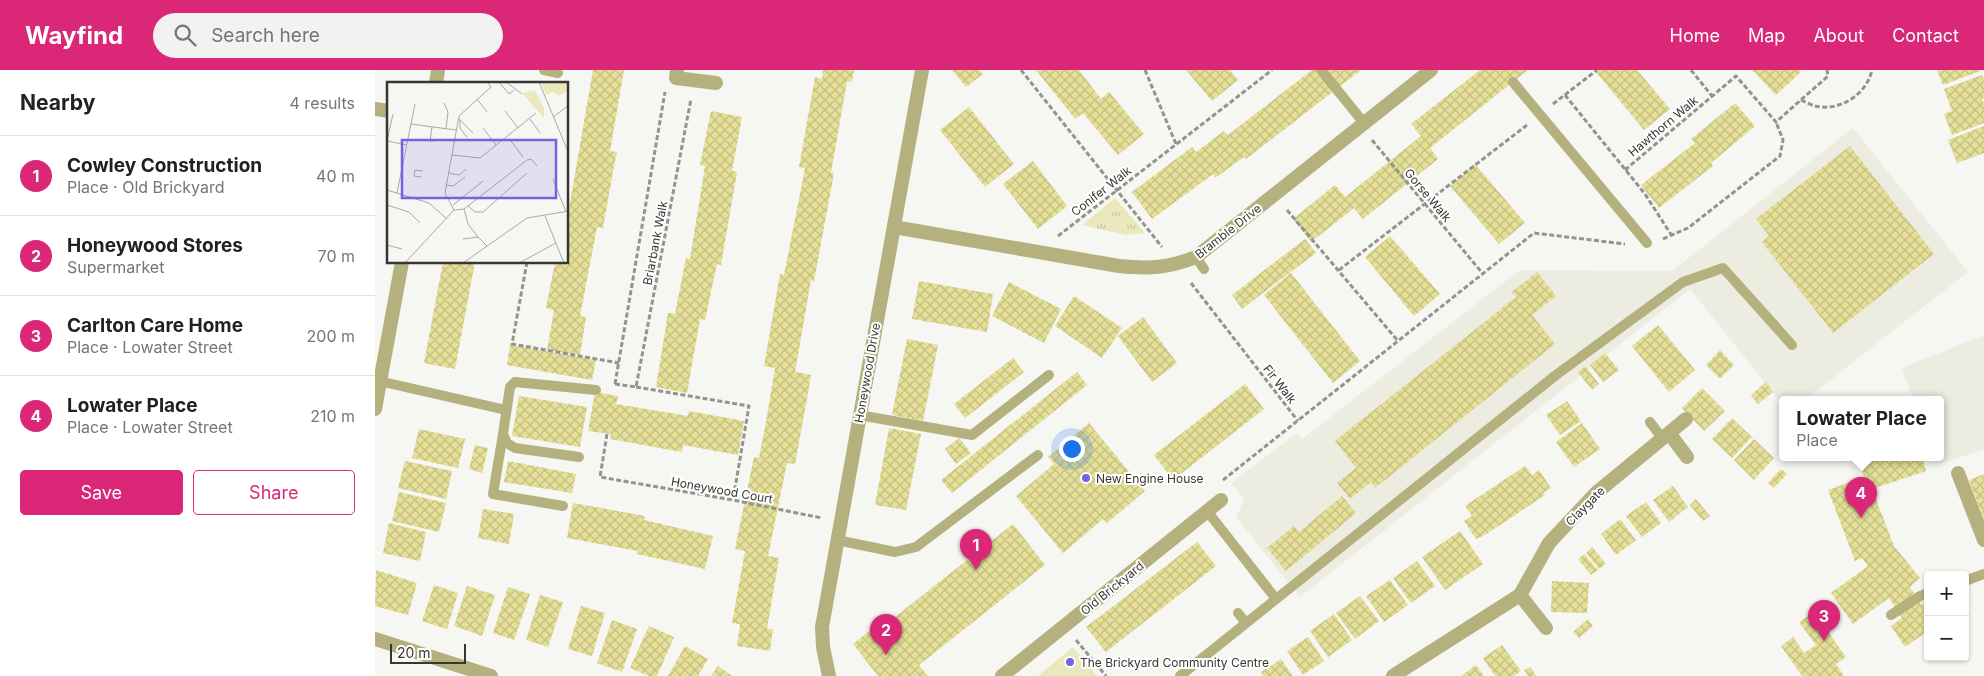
<!DOCTYPE html>
<meta charset="utf-8">
<style>
body{margin:0;font-family:Inter,sans-serif;background:#f2f2f2;color:#202124}
.controls{position:absolute;right:15px;bottom:15px;display:grid;overflow:hidden;border-radius:5px;box-shadow:0 1px 4px #0004}
.controls button{width:45px;height:45px;display:grid;place-items:center;padding:0;border:0;border-bottom:1px solid #e0e0e0;background:#fff;color:#202124;font:25px sans-serif}
.scale{position:absolute;left:15px;bottom:12px;width:76px;box-sizing:border-box;padding-left:5px;border:2px solid #363634;border-top:0;font-size:14px;line-height:18px;white-space:nowrap;color:#363634;-webkit-text-stroke:4px #fffffe;paint-order:stroke}
.you{position:absolute;left:696px;top:378px;width:18px;height:18px;margin:-12px;border:4px solid #fff;border-radius:50%;background:#1a73e8;box-shadow:0 0 0 8px #1a73e833}
.badge{display:grid;place-items:center;width:32px;height:32px;border-radius:50%;background:#db2777;color:#fff;font-size:16px;font-weight:700}
.pin{position:absolute;translate:-50% -41px;filter:drop-shadow(0 1px 2px #0008)}
.pin::after{content:'';position:absolute;top:26px;width:18px;height:15px;background:inherit;clip-path:polygon(0 0,100% 0,50% 100%)}
.popup{position:absolute;left:1404px;top:326px;width:165px;height:65px;box-sizing:border-box;display:grid;place-content:center;border-radius:5px;background:#fff;filter:drop-shadow(0 1px 4px #0005);font-size:16px;white-space:nowrap;color:#757577}
.popup b{font-size:19px;color:#202124}
.popup::after{content:'';position:absolute;left:50%;top:100%;margin-left:-10px;border:10px solid transparent;border-top-color:#fff}
.list{margin:0;padding:0;list-style:none}
h2{display:flex;justify-content:space-between;align-items:center;height:65px;margin:0;padding:0 20px;font-size:21px}
h2 small{font-size:16px;font-weight:400;color:#757577}
.list li{display:grid;grid-template-columns:32px 1fr auto;gap:15px;align-items:center;box-sizing:border-box;height:80px;padding:0 20px;border-top:1px solid #e0e0e0}
.list b{display:block;font-size:19px;white-space:nowrap}
.list p{margin:0;font-size:16px;white-space:nowrap;color:#757577}
.list em{font-size:16px;font-style:normal;color:#757577}
.actions{display:flex;gap:10px;padding:15px 20px}
.actions a{flex:1;padding:11px 0;border:1px solid #db2777;border-radius:5px;text-align:center;font-size:18px;color:#db2777}
.actions .main{background:#db2777;color:#fff}
.icon{flex:none;width:28px;height:28px;fill:none;stroke:currentColor;stroke-width:2;stroke-linecap:round;stroke-linejoin:round}
.map{position:relative;flex:none;width:1609px;height:606px;overflow:hidden}
header{display:flex;align-items:center;gap:30px;box-sizing:border-box;height:70px;padding:0 25px;background:#db2777;color:#fff}
header strong{font-size:24px}
nav{display:flex;gap:28px;margin-inline-start:auto;font-size:18px}
.search{width:350px;height:45px;background:#f2f2f2;display:flex;align-items:center;gap:12px;box-sizing:border-box;padding:0 18px;border-radius:28px;color:#757577;font-size:19px}
main{display:flex}
aside{flex:1;background:#fff}
.map>svg:first-child{display:block}
</style>
<header>
<strong>Wayfind</strong>
<div class="search"><svg class="icon" aria-label="search" viewBox="0 0 24 24"><circle cx="10" cy="10" r="6"/><path d="M15 15l6 6"/></svg>Search here</div>
<nav><a>Home</a><a>Map</a><a>About</a><a>Contact</a></nav>
</header>
<main>
<aside>
<h2>Nearby<small>4 results</small></h2>
<ul class="list">
<li><span class="badge">1</span><div><b>Cowley Construction</b><p>Place · Old Brickyard</p></div><em>40 m</em></li>
<li><span class="badge">2</span><div><b>Honeywood Stores</b><p>Supermarket</p></div><em>70 m</em></li>
<li><span class="badge">3</span><div><b>Carlton Care Home</b><p>Place · Lowater Street</p></div><em>200 m</em></li>
<li><span class="badge">4</span><div><b>Lowater Place</b><p>Place · Lowater Street</p></div><em>210 m</em></li>
</ul>
<div class="actions"><a class="main">Save</a><a>Share</a></div>
</aside>
<div class="map">
<svg width="1609" height="606" viewBox="0 0 1609 606">
<defs>
<pattern id="grass-tufts" width="24" height="20" patternUnits="userSpaceOnUse" patternTransform="scale(1.25)"><rect width="24" height="20" fill="#ebe8bd"/><path d="M3 7l-1-3M5 7V3M7 7l1-3M15 17l-1-3M17 17v-4M19 17l1-3" fill="none" stroke="#cac8a3"/></pattern>
<pattern id="building-cross-hatch" width="8" height="8" patternUnits="userSpaceOnUse" patternTransform="scale(1.25)"><rect width="8" height="8" fill="#e5df97"/><path d="M0 0l8 8M0 8l8-8" fill="none" stroke="#c5c083"/></pattern>
</defs>
<rect width="100%" height="100%" fill="#f6f6f3"/>
<!-- built -->
<path fill="#edece1" d="M1478,58L1593,202L1431,329H1407V334L1315,219L925,527L861,447L869,430L856,413L922,363L927,369L1145,200L1297,201Z
M1609,265V379L1562,395L1559,387H1565V329H1538L1527,298Z"/>
<!-- grass -->
<path fill="url(#grass-tufts)" d="M740,128L770,163L751,165L707,155Z"/>
<!-- pitch -->
<path fill="#ebe8bd" d="M698,577L722,606H663Z"/>
<!-- building -->
<path fill="url(#building-cross-hatch)" d="M218,0H249L235,81L242,82L238,101L228,158L222,157L205,246L211,247L205,285L172,280L179,240L171,238L180,192H192V150Z
M448,0H479L477,12L472,11L456,103H459L439,211L436,210L420,302L436,305L433,323L420,394L412,393L393,486L404,488L392,559H398L395,581L362,576L365,554L357,553L370,481L360,479L379,387L384,388L391,352L400,298L389,296L405,204L409,205L430,98L424,97L440,7L447,9Z
M577,0H604L608,4L591,17Z
M661,0H704L726,29L734,22L769,64L743,85L708,43L700,49Z
M811,0H855L863,10L837,31Z
M937,0H986L871,89L869,87L840,108L838,104L777,149L757,122L817,77L821,82L849,61L853,65Z
M1105,0H1153L1055,78L1063,89L988,149L979,138L936,172L918,149L960,115L970,127L985,115L1046,66L1036,54Z
M1224,0H1262L1295,39L1269,60L1221,2Z
M1377,0H1425L1426,2L1401,25Z
M1562,0H1608L1568,15Z
M1607,5L1609,10V28L1607,29L1609,34V53L1577,65L1569,44L1577,41L1569,19Z
M1360,33L1380,56L1336,93L1338,96L1284,138L1266,115L1320,73L1316,69Z
M594,37L639,94L610,117L565,60Z
M336,41L367,47L357,101L362,102L346,195L342,194L330,250L325,249L312,323L281,317L293,243L300,244L311,188L315,189L330,96L325,95Z
M1609,56V83L1582,93L1573,70Z
M1475,76L1559,184L1458,263L1387,172L1394,166L1381,149Z
M658,91L692,136L663,159L628,114Z
M1100,94L1150,153L1124,174L1075,116Z
M1015,166L1065,224L1039,246L990,187Z
M930,169L941,183L867,239L857,225Z
M68,192H100L80,299L49,293Z
M1162,202L1181,226L1157,245L1180,274L1000,418L996,412L975,429L962,413L981,398L960,371L1141,227L1137,222Z
M916,203L985,291L958,313L889,225Z
M544,211L618,224L612,262L537,249Z
M634,212L686,239L669,273L617,246Z
M699,226L747,258L727,288L680,256Z
M768,247L802,293L777,312L743,266Z
M1283,255L1320,300L1294,322L1257,276Z
M532,269L563,275L548,351L517,345Z
M135,275L221,290L217,310L132,295Z
M1345,280L1359,295L1345,309L1331,295Z
M1230,283L1244,300L1228,312L1215,295Z
M638,288L649,302L590,348L579,334Z
M1210,296L1224,314L1217,320L1203,302Z
M702,302L712,315L577,423L566,410Z
M1391,312L1398,322L1383,334L1376,325Z
M870,314L889,339L798,410L779,385Z
M1327,318L1350,341L1329,361L1307,338Z
M220,322L243,326L241,334L313,346L314,341L369,351L363,385L308,375L307,382L235,369L236,364L213,361Z
M144,326L212,337L205,377L137,366Z
M1192,331L1206,351L1185,365L1171,345Z
M1357,348L1377,367L1357,388L1337,369Z
M714,353L770,421L732,453L728,449L688,483L641,426L679,394L673,387Z
M1207,353L1225,379L1199,397L1181,372Z
M514,358L546,364L531,440L500,435Z
M44,359L90,369L83,398L37,388Z
M584,368L596,383L581,394L570,379Z
M1379,369L1399,388L1379,410L1359,390Z
M100,375L113,378L107,403L94,399Z
M1482,387H1547L1551,401L1497,419L1519,476L1545,508L1535,517L1546,535L1551,532L1553,535V561L1530,577L1516,556L1527,548L1514,528L1478,554L1456,523L1493,496L1487,488L1480,491L1453,420L1489,407Z
M30,391L77,401L71,429L23,418Z
M133,391L201,404L197,423L129,412Z
M1150,396L1157,405L1164,400L1176,418L1168,423L1170,425L1110,465L1101,469L1089,451L1097,446L1090,436Z
M1406,399L1412,404L1399,418L1393,413Z
M1609,404V450L1594,410Z
M1298,416L1313,437L1294,452L1278,430Z
M24,422L71,433L64,462L17,451Z
M967,426L981,443L911,501L892,478L919,456L924,462Z
M1321,429L1335,446L1328,451L1315,435Z
M1271,432L1286,453L1267,467L1251,446Z
M198,433L270,446L269,450L338,466L330,499L262,484L263,481L192,468Z
M108,439L139,444L134,474L103,468Z
M1245,449L1261,470L1241,485L1226,464Z
M14,453L51,462L45,491L8,483Z
M638,454L670,495L544,595L553,606H503L478,574L508,550L511,554Z
M1085,461L1108,494L1070,520L1047,487Z
M822,472L841,496L731,582L711,557Z
M1217,477L1231,494L1224,499L1211,483Z
M1209,484L1223,500L1216,505L1203,489Z
M1042,491L1060,516L1036,533L1018,508Z
M1,500L42,513L33,545L0,536Z
M1015,510L1033,535L1009,552L991,526Z
M1177,511L1214,513L1212,543L1176,542Z
M59,515L83,523L72,559L47,551Z
M92,516L120,525L107,566L79,556Z
M133,517L155,524L139,570L118,563Z
M165,525L188,532L173,577L151,570Z
M985,526L1004,551L980,569L961,543Z
M206,536L230,543L217,586L193,579Z
M1439,542L1471,587L1461,594L1469,606H1427L1406,576L1418,567L1429,583L1441,575L1424,552Z
M959,544L977,570L953,587L935,561Z
M1213,549L1218,556L1204,568L1198,562Z
M237,550L262,559L247,602L222,593Z
M274,556L299,567L282,606H274L255,598Z
M933,567L949,591L928,605L912,581Z
M1127,575L1146,601L1139,606H1120L1108,588Z
M310,576L333,589L323,606H293Z
M906,589L918,606H888L886,602Z
M1101,595L1109,606H1086Z
M343,596L357,606H336Z
M1156,597L1161,606H1153L1149,600Z"/>
<g fill="none" stroke-linecap="round" stroke-linejoin="round">
<!-- path -->
<path stroke="#939390" stroke-width="3" stroke-dasharray="5 2.5" stroke-linecap="butt" d="M646,0L787,177
M770,0L801,74
M1316,0L1337,26
M1190,25L1270,124L1297,166
M1426,30C1431,32 1436,35 1440,36C1465,42 1492,24 1497,0
M1178,34L1222,0
M997,70L1108,204
M1250,100L1361,6L1401,52L1453,6L1452,0
M912,140L1023,271
M683,166L897,0
M1288,169L1313,158L1405,86L1408,70L1401,52
M152,192L137,274L244,293
M964,200L1152,55
M816,213L923,351
M240,314L261,317L316,29
M240,314L290,22
M261,317L374,336L358,430
M232,364L225,407L358,430L447,448
M848,410L1159,163L1250,174
M701,570L731,606"/>
<!-- service -->
<path stroke="#b5b17e" stroke-width="10" d="M169,0L183,3
M946,0L989,53
M1138,12L1272,173
M821,187L829,199
M4,311L131,340
M484,345L597,365L674,305
M1275,352L1287,368
M128,364L118,424L188,436
M204,387L140,378L132,373L128,364L135,317L140,312L221,320
M832,441L901,529
M462,470L520,482L541,477L663,385
M1590,511L1609,504
M863,543L871,553
M1516,545L1545,526L1553,523
M805,606L1181,305L1308,212L1348,198L1417,275"/>
<!-- minor -->
<path stroke="#b5b17e" stroke-width="14" d="M302,0L301,8L341,13
M61,14L63,0
M0,39L14,41
M519,157L744,196C775,199 793,198 821,187L1056,0
M0,339L27,192
M1294,363L1312,387
M1583,403L1609,470
M1145,525L1171,558
M0,569L116,606
M454,606L448,577L447,557L547,0
M627,606L846,430
M1018,606L1145,525L1174,473L1221,423L1311,349"/>
</g>
<!-- markers -->
<g fill="#7164de" stroke="#fffffe" stroke-width="2">
<circle cx="711" cy="408" r="5"/>
<circle cx="695" cy="592" r="5"/>
</g>
<g text-anchor="middle" dominant-baseline="central" stroke-width="4" stroke-linejoin="round" paint-order="stroke">
<!-- street labels -->
<g font-size="12" fill="#363634" stroke="#fffffe">
<text transform="translate(1288 56) rotate(-40)">Hawthorn Walk</text>
<text transform="translate(726 121) rotate(-38)">Conifer Walk</text>
<text transform="translate(1053 125) rotate(50)">Gorse Walk</text>
<text transform="translate(853 161) rotate(-38)">Bramble Drive</text>
<text transform="translate(280 173) rotate(-79)">Briarbank Walk</text>
<text transform="translate(492 303) rotate(-80)">Honeywood Drive</text>
<text transform="translate(905 314) rotate(52)">Fir Walk</text>
<text transform="translate(347 420) rotate(10)">Honeywood Court</text>
<text transform="translate(1210 436) rotate(-45)">Claygate</text>
<text transform="translate(737 518) rotate(-39)">Old Brickyard</text>
</g>
<!-- poi labels -->
<g font-size="12" fill="#363634" stroke="#fffffe" text-anchor="start">
<text x="721" y="408">New Engine House</text>
<text x="705" y="592">The Brickyard Community Centre</text>
</g>
</g>
<!-- overview -->
<g transform="translate(12 12)">
<rect width="181" height="181" fill="#f6f6f3"/>
<path d="M154,0H181V9L172,14L166,10L159,13ZM148,8L157,26V36L135,11Z" fill="#ebe8bd"/>
<path fill="none" stroke="#a9a9a7" stroke-width="1" d="M24,0H42M112,0L122,12L127,8M119,0L135,12M152,0L182,72M90,17L100,30M57,21L61,30L59,46M118,29L131,46M6,32L0,59L20,63M166,35L182,23M71,36L86,51M143,37L153,51M73,38V46L80,55M24,42L69,48M45,45L43,59H47M96,46L109,63M124,59L136,75M65,73L93,76L149,31M61,91L72,93L79,87M34,95L27,94L28,88L36,89M166,97L179,130M59,103L66,104L78,95M0,108L42,121L60,137M10,111L28,22M0,123L22,130L33,141M66,123L96,99M81,124L88,130H96L140,91M77,127L81,142L91,155M67,128L58,111L72,34L104,5L100,0M67,128L77,127L140,78L144,77L150,84M158,134L177,181M76,157L91,155L100,164M0,163L15,167M18,181L67,128M76,181L140,136L182,129M132,181L169,161"/>
<path fill="#7164de" fill-opacity="0.15" stroke="#7164de" stroke-width="2.5" d="M15,58H169V116H15Z"/>
<rect width="181" height="181" fill="none" stroke="#363634" stroke-width="2.5"/>
</g>
</svg>
<div class="controls">
<button>+</button>
<button>−</button>
</div>
<div class="scale">20 m</div>
<div class="you"></div>
<div class="pin badge" style="left:601px;top:500px">1</div>
<div class="pin badge" style="left:511px;top:585px">2</div>
<div class="pin badge" style="left:1449px;top:571px">3</div>
<div class="pin badge" style="left:1486px;top:448px">4</div>
<div class="popup"><b>Lowater Place</b>Place</div>
</div>
</main>
